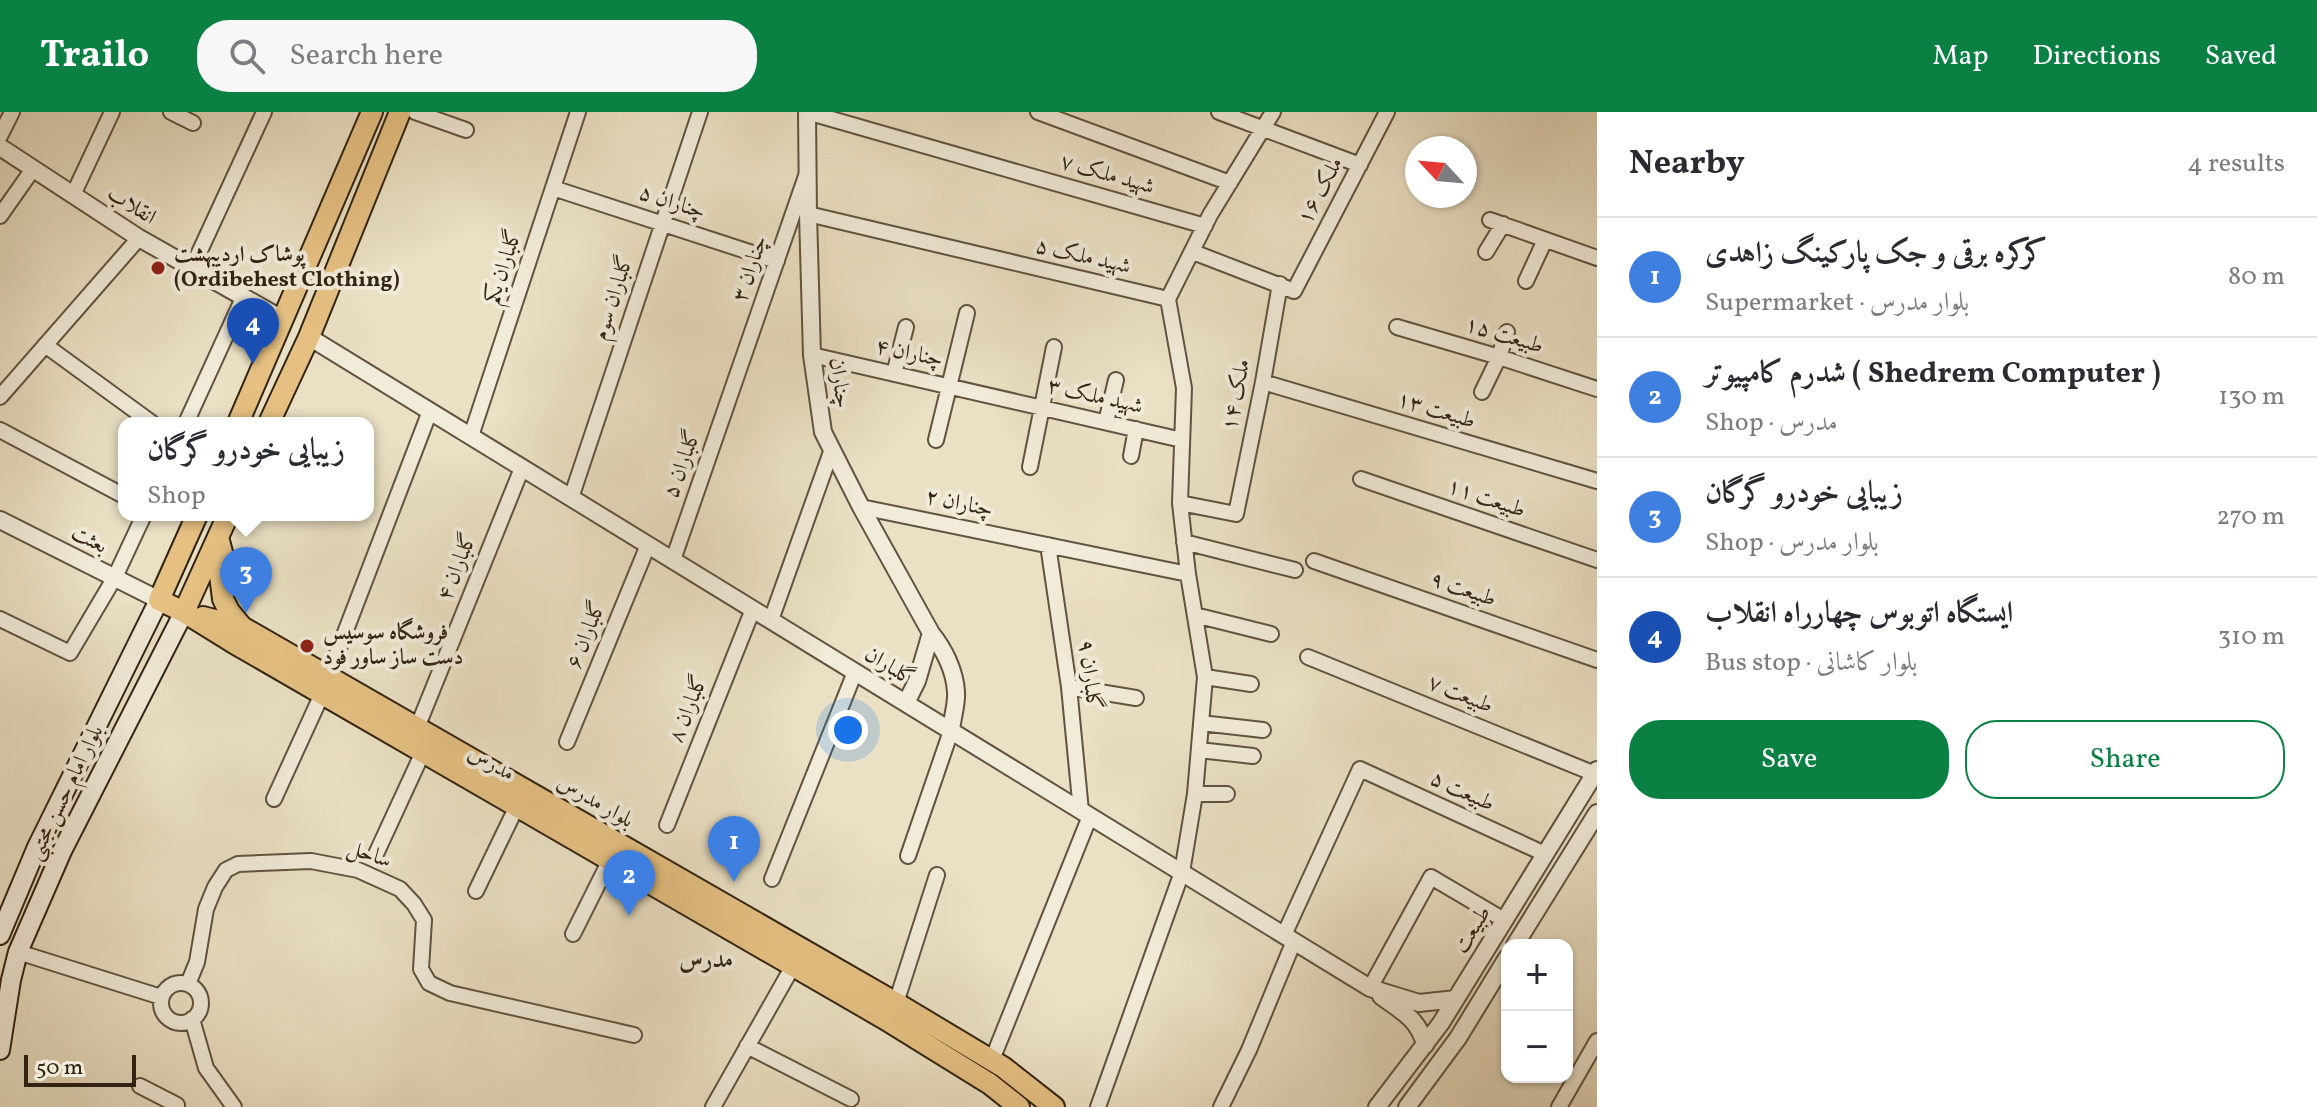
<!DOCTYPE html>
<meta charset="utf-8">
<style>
body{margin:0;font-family:Vollkorn,Amiri,serif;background:#f7f7f7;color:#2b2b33}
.controls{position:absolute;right:24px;bottom:24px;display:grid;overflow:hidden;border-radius:16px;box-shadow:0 2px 6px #0004}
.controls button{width:72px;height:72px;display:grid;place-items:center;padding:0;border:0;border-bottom:2px solid #e1e1e2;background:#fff;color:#2b2b33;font:40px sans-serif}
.compass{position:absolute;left:1405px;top:24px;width:72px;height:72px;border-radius:50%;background:#fff;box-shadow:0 2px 6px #0004;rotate:296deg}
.scale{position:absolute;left:24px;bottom:20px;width:112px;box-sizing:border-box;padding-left:8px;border:4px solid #322413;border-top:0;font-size:22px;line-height:28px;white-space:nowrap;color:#322413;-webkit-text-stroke:6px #f1ebd9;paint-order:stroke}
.you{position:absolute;left:848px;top:618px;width:28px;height:28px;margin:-20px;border:6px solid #fff;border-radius:50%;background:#1a73e8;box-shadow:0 0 0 12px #1a73e833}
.badge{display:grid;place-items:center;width:52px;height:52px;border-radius:50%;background:#0b8043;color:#fff;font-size:26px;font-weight:700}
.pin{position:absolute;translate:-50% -66px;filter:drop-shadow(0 2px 4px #0008)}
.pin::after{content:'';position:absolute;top:42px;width:28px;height:24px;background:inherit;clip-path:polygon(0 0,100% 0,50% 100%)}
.popup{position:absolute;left:118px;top:305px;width:256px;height:104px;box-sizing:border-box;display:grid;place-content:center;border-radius:16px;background:#fff;filter:drop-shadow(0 2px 6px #0005);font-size:26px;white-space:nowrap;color:#7c7c81}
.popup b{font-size:30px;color:#2b2b33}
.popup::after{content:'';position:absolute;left:50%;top:100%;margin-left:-16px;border:16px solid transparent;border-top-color:#fff}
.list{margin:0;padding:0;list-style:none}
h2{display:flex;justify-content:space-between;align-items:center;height:104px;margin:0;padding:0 32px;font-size:34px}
h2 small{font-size:26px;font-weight:400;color:#7c7c81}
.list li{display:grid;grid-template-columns:52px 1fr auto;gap:24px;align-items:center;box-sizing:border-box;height:120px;padding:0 32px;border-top:2px solid #e1e1e2}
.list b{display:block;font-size:30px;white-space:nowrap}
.list p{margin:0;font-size:26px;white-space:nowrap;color:#7c7c81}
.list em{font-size:26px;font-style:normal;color:#7c7c81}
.actions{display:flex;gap:16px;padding:24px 32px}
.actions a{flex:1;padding:18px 0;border:2px solid #0b8043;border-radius:32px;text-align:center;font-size:28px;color:#0b8043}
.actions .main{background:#0b8043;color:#fff}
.icon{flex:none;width:44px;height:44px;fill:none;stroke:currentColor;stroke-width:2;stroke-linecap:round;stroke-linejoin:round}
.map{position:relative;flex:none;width:1597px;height:995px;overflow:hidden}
header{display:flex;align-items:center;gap:48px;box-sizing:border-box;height:112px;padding:0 40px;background:#0b8043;color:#fff}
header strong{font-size:38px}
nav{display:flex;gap:44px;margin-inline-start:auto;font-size:28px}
.search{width:560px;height:72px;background:#f7f7f7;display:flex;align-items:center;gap:20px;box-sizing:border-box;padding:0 28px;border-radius:32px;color:#7c7c81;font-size:30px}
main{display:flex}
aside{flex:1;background:#fff}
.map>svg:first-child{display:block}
</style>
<header>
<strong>Trailo</strong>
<div class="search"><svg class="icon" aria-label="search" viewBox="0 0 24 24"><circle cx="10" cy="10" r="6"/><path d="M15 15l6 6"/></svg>Search here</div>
<nav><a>Map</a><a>Directions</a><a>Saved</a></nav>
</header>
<main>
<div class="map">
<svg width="1597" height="995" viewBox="0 0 1597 995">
<rect width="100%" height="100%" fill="#eae0c4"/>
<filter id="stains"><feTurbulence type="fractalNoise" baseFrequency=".0025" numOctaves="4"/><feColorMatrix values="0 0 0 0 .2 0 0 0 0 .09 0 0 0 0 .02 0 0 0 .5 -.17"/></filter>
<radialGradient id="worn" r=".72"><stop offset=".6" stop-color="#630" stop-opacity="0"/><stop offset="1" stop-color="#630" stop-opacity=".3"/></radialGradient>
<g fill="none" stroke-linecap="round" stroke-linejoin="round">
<defs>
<path id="minor" d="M171,0L193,11
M415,0L466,18
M807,0L1205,114
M1038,0L1230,71
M1219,0L1360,53
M0,24L12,0
M553,76L777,149
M73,83L112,0
M808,102L1168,187
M0,104L33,57
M1490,108L1597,146
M1193,140L1294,179L1387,0
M1486,140L1503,112
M192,156L264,0
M1526,169L1545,128
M1397,215L1499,245L1597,277
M45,233L152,311
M812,243L1182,328
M894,262L906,215
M1263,270L1597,369
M1482,280L1499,245L1507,220
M0,285L139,126
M1106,310L1116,268
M186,311L244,184
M0,318L124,384
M471,324L578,0
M936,328L967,201
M1131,344L1136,317
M1030,355L1054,235
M1361,367L1597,448
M571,386L700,0
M1180,391L1236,402L1263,270L1280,172
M861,395L1188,462
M1184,430L1295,458
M1048,433L1069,575L1081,699
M673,448L806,64
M1314,449L1597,548
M1195,503L1271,522
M0,507L70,541L115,465L144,403
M771,508L832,337
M1308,545L1595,662
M328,565L430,299
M1205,565L1251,572
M1069,575L1136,586
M1201,611L1263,618
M417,616L522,356
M567,630L648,433
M1199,638L1253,644
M1195,682H1227
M274,687L322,582
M667,713L753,497
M376,742L423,640
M908,744L951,619
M772,767L855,560
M476,779L517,694
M573,822L610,748
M1284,823L1360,657L1545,742
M18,840L161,885
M161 891a20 20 0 1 1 40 0a20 20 0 1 1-40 0Z
M188,872L197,850L206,797L215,775L226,758L238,752L311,749L358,758L400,777L414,792L424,808L421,857L429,871L450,881L634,923
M1370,876L1431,765L1504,808
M896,891L937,763
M192,907L206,956L234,995
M747,934L851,987
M992,948L1090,704
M140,974L177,993L176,995
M713,995L793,854
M1098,995L1182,760L1195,682L1205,565L1188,462L1180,391L1184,276L1168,187L1210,103L1273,0
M1221,995L1249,938L1294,829
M1559,995L1597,929"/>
<path id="tertiary" d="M807,0L808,102L812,243L823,320L861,395L931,521C944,537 955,559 956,580C957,592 952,606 951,619
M0,35L139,126L284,208
M309,225L1370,876L1419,891L1456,887
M0,408L159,488
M906,591L917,569L931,521
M1515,833L1597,701
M1381,884C1401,899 1419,907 1425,933
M1377,995L1441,911L1597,658
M1407,995L1458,926L1507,846"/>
<path id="secondary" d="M0,823L37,735L159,488
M0,938L11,868L18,840L62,739L184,500"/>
<path id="primary" d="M238,311L372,0
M269,311L309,225L400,0
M197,403L159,488L184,500L234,531L885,907L990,972L1019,995
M218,425L223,444L220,463L223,487L229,499L242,515
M184,500L228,403
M203,505L242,515L896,891L1003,955L1054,995"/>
</defs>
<!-- minor casing -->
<use href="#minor" stroke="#60533f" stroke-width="18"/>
<!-- tertiary casing -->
<use href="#tertiary" stroke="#60533f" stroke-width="20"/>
<!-- secondary casing -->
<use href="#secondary" stroke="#322413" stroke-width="22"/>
<!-- primary casing -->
<use href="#primary" stroke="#322413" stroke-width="24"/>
<!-- minor -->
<use href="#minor" stroke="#f1ebd9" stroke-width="14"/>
<!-- tertiary -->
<use href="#tertiary" stroke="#f1ebd9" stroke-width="16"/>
<!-- secondary -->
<use href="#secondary" stroke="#f1ebd9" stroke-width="18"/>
<!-- primary -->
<use href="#primary" stroke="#e5c082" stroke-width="20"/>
</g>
<!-- markers -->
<g fill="#8f2418" stroke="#f1ebd9" stroke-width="3">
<circle cx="158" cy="156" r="8"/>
<circle cx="307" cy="534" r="8"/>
</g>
<g text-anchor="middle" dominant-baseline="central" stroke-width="8" stroke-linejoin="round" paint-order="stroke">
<!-- street labels -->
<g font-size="22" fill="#322413" stroke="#f1ebd9">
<text transform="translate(1107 63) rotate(16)">شهید ملک ۷</text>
<text transform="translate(1321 79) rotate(-62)">ملک ۱۶</text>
<text transform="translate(672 91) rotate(18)">۵ چناران</text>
<text transform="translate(131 94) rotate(32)">انقلاب</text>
<text transform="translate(1083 145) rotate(13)">شهید ملک ۵</text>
<text transform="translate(504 155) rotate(-72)">گلباران یکم</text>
<text transform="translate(751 157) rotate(-71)">چناران ۳</text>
<text transform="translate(614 186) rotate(-72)">گلباران سوم</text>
<text transform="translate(1504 224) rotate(17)">طبیعت ۱۵</text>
<text transform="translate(909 242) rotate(12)">۴ چناران</text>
<text transform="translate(839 271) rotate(82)">چناران</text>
<text transform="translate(1237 283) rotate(-79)">ملک ۱۴</text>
<text transform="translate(1095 285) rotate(13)">۳ شهید ملک</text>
<text transform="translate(1436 299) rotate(17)">طبیعت ۱۳</text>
<text transform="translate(683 352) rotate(-70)">گلباران ۵</text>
<text transform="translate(1486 387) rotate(19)">طبیعت ۱۱</text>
<text transform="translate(959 392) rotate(12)">۲ چناران</text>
<text transform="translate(89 428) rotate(27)">بعثت</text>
<text transform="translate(458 455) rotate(-68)">گلباران ۴</text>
<text transform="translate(1463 478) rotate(19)">طبیعت ۹</text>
<text transform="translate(587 523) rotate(-68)">گلباران ۶</text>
<text transform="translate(889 555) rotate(32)">گلباران</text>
<text transform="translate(1089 563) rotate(83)">۹ گلباران</text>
<text transform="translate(1460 583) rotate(22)">طبیعت ۷</text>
<text transform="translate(689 597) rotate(-68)">گلباران ۸</text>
<text transform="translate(491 652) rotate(30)">مدرس</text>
<text transform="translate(1462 680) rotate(25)">۵ طبیعت</text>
<text transform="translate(66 681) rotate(-64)">بلوار امام حسن مجتبی</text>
<text transform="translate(595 690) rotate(30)">بلوار مدرس</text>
<text transform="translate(369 743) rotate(19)">ساحل</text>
<text transform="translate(1473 818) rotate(-58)">طبیعت</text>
</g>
<!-- poi labels -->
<g font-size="22" font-weight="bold" fill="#322413" stroke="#f1ebd9" text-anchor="start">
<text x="174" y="143">پوشاک اردیبهشت<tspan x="174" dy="25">(Ordibehest Clothing)</tspan></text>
<text x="323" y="521">فروشگاه سوسیس<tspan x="323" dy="25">دست ساز ساور فود</tspan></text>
</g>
<!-- neighbourhood labels -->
<g font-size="24" font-weight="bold" fill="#322413" stroke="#f1ebd9">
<text x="706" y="849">مدرس</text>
</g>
</g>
<rect width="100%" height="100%" filter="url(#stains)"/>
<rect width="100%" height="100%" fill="url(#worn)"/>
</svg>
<div class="controls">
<button>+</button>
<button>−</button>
</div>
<svg class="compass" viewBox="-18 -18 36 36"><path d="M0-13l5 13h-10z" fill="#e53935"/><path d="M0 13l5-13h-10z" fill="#7c7c81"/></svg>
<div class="scale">50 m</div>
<div class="you"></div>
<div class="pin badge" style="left:734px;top:770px;background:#3f7fe0">1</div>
<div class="pin badge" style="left:629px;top:804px;background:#3f7fe0">2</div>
<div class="pin badge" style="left:246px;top:501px;background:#3f7fe0">3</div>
<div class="popup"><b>زیبایی خودرو گرگان</b>Shop</div>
<div class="pin badge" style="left:253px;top:252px;background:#1a4fb4">4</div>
</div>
<aside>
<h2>Nearby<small>4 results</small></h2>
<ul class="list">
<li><span class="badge" style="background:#3f7fe0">1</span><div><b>کرکره برقی و جک پارکینگ زاهدی</b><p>Supermarket · بلوار مدرس</p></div><em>80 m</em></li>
<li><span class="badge" style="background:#3f7fe0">2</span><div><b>شدرم کامپیوتر ( Shedrem Computer )</b><p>Shop · مدرس</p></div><em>130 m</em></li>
<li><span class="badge" style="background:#3f7fe0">3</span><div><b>زیبایی خودرو گرگان</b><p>Shop · بلوار مدرس</p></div><em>270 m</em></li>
<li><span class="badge" style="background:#1a4fb4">4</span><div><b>ایستگاه اتوبوس چهارراه انقلاب</b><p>Bus stop · بلوار کاشانی</p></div><em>310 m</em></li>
</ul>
<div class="actions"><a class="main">Save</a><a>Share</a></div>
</aside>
</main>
